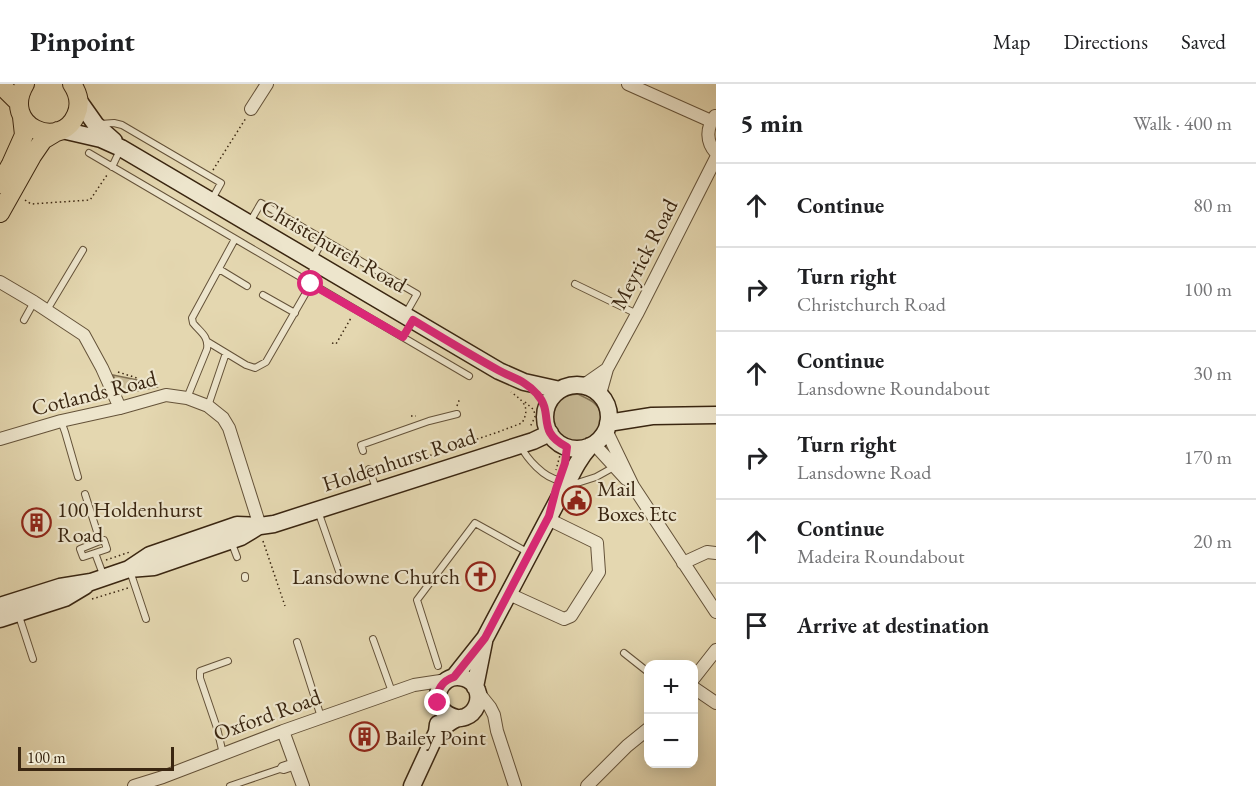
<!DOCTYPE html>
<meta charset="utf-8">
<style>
body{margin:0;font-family:"EB Garamond",serif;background:#f2f2f2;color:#202124}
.controls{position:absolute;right:18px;bottom:18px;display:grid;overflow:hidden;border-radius:12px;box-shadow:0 3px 15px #0003}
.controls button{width:54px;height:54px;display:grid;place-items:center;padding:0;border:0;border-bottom:2px solid #e0e0e0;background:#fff;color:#202124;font:30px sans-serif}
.scale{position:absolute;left:18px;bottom:15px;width:156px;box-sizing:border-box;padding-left:6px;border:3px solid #3a2611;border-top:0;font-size:16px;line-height:21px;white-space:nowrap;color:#3a2611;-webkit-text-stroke:4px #ede5cc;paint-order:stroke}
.stop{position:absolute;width:18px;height:18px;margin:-14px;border:4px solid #db2777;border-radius:50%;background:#fff}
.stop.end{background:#db2777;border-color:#fff;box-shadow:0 2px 6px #0008}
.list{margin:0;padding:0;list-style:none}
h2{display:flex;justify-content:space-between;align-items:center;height:78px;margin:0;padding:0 24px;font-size:26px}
h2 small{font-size:20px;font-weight:400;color:#757577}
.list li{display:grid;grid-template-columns:39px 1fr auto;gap:18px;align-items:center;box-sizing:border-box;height:84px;padding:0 24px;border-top:2px solid #e0e0e0}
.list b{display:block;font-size:22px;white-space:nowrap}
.list p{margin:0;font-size:20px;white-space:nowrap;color:#757577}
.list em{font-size:20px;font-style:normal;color:#757577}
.icon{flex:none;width:33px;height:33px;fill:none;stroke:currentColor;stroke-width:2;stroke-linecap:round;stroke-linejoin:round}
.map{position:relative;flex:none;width:716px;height:702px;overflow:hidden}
header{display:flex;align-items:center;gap:36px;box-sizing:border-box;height:84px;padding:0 30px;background:#fff;border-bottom:2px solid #e0e0e0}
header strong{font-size:28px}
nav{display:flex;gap:33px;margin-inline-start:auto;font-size:21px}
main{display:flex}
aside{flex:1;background:#fff}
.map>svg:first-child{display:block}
</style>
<header>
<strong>Pinpoint</strong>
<nav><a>Map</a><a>Directions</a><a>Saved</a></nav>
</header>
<main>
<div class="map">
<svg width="716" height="702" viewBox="0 0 716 702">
<rect width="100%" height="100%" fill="#e4d7b0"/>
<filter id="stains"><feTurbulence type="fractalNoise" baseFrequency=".00333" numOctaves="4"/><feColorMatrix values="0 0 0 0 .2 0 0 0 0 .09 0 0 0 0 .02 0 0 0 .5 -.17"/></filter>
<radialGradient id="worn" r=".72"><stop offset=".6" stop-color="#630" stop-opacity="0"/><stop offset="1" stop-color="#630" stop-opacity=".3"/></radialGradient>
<!-- green -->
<path fill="#c7b995" stroke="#807053" stroke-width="1.5" d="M113,291L152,299L157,303L121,310Z
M578,310C583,313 590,315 594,319C606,329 603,346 591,354C559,373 528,313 578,310Z"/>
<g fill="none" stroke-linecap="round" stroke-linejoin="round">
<defs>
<path id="service" d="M100,40L114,39L122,41L221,99L211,117
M89,69L469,292
M112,83L121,64
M250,138L261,119L417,210L405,231
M312,176L323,156
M219,185L247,202
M307,197L316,180
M575,200L637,230
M263,211L295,229
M47,226L83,166
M24,236L34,218
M208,258L246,281L255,284L266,278L311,200
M187,314L207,265C209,252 200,248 193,239L192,234L235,155
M208,322L226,269
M61,337L65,348L78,393
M520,361C527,375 544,394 559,396
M363,367L361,361L429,337L457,330
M369,385L377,407
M571,401L596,393L614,383
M85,410L100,457L104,456L107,465L95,469L104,493
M318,427L341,493
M231,457L237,473
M95,469L83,473L80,465L100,457
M130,487L146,535
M245,492V494
M18,529L33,575
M373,555L392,608
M297,558L321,633
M624,569L648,588
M438,582L417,516L475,439L529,469
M223,670L217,644L200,594V587L228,577
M294,678L282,682L280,685L284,686L296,682
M230,702L280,685"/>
<path id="minor" d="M628,0L711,37
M251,25L267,0
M715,32C706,44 706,58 716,69
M0,198L34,218L84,251L102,284L120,324
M584,301L607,285
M600,310L607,285L637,230L716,74
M606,346L633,402L716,528
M0,355L61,337L120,324L166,311L187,314L208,322L223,334L229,344L260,442
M594,360L626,395
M683,479L707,468L716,469
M509,510L564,535L571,532L599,488L597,459L548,435
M694,594L716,566
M694,604L716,619
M478,608L490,623L494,631L497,647L515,702
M283,647L303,702
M134,702L163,693L283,647L414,601L447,596
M587,702L627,662L648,645"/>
<path id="secondary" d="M79,17L96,41L114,57
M62,46L101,55L121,64L499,287L524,298L560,306
M545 333a32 32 0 1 1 64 0a32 32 0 1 1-64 0Z
M608,339L652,332L716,331
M129,485L150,471L237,441L260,442L274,440L533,357L550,349
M0,522L60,503L91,498L129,485L154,483L241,453L259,442
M0,535L65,514L85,502
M454,593L485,554L567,399C574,385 580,373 590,362
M475,603L484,558
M437,648C443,644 449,638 456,635C459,634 462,634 465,633C476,629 481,616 477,606C475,600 470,596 464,594C437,586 425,627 457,634
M412,702L437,648L438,640"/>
<path id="primary" d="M0,0L18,18
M25,0C0,42 60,68 76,31C81,20 78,9 72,0
M0,100L11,80L24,51L22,33
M0,129L32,72L43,56L58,47"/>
</defs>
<!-- service casing -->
<use href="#service" stroke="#645239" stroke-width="8"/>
<!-- minor casing -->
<use href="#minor" stroke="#645239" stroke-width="14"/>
<!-- secondary casing -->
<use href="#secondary" stroke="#3a2611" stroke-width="19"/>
<!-- primary casing -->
<use href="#primary" stroke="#3a2611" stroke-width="20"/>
<!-- path -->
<path stroke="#3a2611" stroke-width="1.5" stroke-dasharray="1.5 3" stroke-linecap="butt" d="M213,86L246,34
M25,116L31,120L90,116L107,91
M332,259L336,260L351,234
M118,288L159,301
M525,318L534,326L535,333L530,343
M457,322L460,314
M411,332H416
M551,364L556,365L560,371L556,386
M379,389L498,348L522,339C531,323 523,317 511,308
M263,457L285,522
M106,476L130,468
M92,515L128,504"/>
<!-- service -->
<use href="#service" stroke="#ede5cc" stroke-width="6"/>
<!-- minor -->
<use href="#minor" stroke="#ede5cc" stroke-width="12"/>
<!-- secondary -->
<use href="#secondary" stroke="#ede5cc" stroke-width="16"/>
<!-- primary -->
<use href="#primary" stroke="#e4d7b0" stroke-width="18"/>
</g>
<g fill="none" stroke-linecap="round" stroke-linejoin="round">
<!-- route -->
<path stroke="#db2777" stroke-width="8" d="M311,200L403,253L413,236C441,253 469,270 498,286C512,294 525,296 537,310C555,330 535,347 567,363L565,379L556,405L549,432L485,554L454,593C442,597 436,606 438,619"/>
</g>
<!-- icons -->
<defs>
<symbol id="civic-ring" viewBox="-11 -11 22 22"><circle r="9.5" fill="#ede5cc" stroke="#8f2418" stroke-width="1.5"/><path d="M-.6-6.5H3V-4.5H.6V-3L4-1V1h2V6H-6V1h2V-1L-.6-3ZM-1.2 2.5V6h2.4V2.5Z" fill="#8f2418"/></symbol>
<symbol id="building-ring" viewBox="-11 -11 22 22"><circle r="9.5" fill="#ede5cc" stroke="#8f2418" stroke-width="1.5"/><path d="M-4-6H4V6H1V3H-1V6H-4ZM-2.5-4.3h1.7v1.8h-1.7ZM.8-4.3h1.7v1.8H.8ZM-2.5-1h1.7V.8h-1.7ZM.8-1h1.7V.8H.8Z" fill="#8f2418"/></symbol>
<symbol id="church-ring" viewBox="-11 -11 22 22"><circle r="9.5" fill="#ede5cc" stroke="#8f2418" stroke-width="1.5"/><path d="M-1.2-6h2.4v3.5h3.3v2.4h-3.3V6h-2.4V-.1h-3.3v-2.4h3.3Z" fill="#8f2418"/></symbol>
</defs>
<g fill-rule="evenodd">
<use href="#civic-ring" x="560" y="400" width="33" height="33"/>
<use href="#building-ring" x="20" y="422" width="33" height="33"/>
<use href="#church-ring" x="464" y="476" width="33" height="33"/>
<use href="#building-ring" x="348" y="636" width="33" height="33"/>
</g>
<g text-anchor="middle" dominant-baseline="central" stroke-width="4.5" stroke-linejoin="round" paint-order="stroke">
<!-- street labels -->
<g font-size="22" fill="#3a2611" stroke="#ede5cc">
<text transform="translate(334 162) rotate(30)">Christchurch Road</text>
<text transform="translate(644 170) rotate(-63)">Meyrick Road</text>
<text transform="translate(94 309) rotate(-14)">Cotlands Road</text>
<text transform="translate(399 376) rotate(-18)">Holdenhurst Road</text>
<text transform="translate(267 631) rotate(-20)">Oxford Road</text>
</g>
<!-- poi labels -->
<g font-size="22" fill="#3a2611" stroke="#ede5cc" text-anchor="start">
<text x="597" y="404">Mail<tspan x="597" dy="25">Boxes Etc</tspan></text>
<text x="57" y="425">100 Holdenhurst<tspan x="57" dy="25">Road</tspan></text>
<text x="460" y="492" text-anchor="end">Lansdowne Church</text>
<text x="385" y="653">Bailey Point</text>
</g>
</g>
<rect width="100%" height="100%" filter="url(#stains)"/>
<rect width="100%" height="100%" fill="url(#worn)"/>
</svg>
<div class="controls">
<button>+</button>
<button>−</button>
</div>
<div class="scale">100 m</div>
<div class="stop" style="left:311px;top:200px"></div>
<div class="stop end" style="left:438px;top:619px"></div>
</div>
<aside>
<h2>5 min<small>Walk · 400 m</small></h2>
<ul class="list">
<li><svg class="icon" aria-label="ahead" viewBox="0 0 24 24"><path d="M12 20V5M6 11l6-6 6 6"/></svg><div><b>Continue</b></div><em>80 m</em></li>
<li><svg class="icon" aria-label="right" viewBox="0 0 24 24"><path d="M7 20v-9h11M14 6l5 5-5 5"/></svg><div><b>Turn right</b><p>Christchurch Road</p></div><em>100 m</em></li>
<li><svg class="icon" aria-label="ahead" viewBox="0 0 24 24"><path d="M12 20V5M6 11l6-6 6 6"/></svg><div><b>Continue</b><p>Lansdowne Roundabout</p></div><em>30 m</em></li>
<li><svg class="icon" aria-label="right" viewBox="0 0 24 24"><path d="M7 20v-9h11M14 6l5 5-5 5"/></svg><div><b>Turn right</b><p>Lansdowne Road</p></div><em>170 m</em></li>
<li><svg class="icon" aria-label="ahead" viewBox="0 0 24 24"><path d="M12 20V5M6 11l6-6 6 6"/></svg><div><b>Continue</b><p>Madeira Roundabout</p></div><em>20 m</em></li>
<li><svg class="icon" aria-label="arrive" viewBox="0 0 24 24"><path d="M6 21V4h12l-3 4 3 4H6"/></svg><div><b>Arrive at destination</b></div></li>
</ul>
</aside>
</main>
